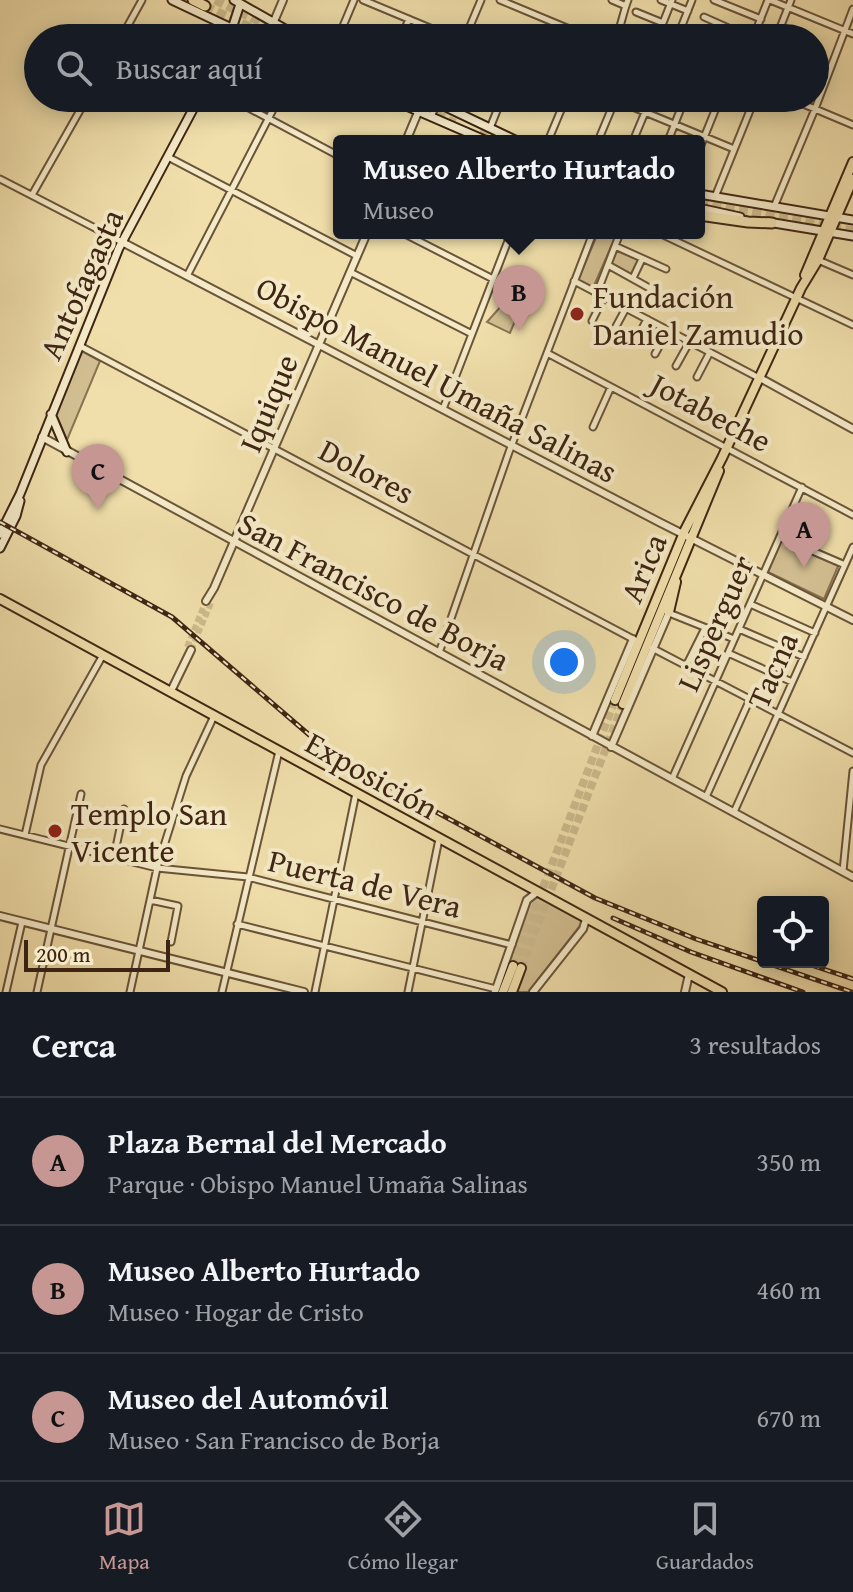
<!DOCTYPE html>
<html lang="es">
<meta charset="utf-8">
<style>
body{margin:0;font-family:"Gentium Book Plus",serif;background:#242831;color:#f1f3f6}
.controls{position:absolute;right:24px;bottom:24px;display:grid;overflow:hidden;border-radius:8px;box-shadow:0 4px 20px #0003}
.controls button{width:72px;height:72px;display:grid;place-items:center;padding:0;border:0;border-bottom:2px solid #363941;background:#171b24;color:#f1f3f6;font:40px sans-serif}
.scale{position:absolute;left:24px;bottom:20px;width:146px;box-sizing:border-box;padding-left:8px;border:4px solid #3e2513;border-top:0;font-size:22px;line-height:28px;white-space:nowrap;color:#3e2513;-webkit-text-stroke:6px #f5eac8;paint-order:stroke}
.you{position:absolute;left:564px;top:662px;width:28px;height:28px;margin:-20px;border:6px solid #fff;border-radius:50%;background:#1a73e8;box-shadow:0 0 0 12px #1a73e833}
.badge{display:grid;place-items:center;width:52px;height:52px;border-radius:50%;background:#c59692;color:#111;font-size:26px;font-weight:700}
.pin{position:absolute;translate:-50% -66px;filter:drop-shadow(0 2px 4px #0008)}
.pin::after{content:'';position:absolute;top:42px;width:28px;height:24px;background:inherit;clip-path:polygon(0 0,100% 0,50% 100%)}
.popup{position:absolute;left:333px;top:135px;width:372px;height:104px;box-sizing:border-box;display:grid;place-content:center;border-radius:8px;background:#171b24;filter:drop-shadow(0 2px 6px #0005);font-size:26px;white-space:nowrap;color:#9ea1a6}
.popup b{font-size:30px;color:#f1f3f6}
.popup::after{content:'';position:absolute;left:50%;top:100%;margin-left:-16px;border:16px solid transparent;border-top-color:#171b24}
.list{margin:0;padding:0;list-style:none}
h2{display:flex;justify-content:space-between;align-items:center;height:104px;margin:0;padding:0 32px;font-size:34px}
h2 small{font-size:26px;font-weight:400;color:#9ea1a6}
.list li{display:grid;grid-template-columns:52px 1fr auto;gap:24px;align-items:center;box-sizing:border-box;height:128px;padding:0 32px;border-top:2px solid #363941}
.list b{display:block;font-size:30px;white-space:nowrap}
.list p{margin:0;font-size:26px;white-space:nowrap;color:#9ea1a6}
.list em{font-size:26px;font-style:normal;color:#9ea1a6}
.icon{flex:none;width:44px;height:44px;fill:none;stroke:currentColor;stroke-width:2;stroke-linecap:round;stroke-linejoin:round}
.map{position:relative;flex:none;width:853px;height:992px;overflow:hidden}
.search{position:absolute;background:#171b24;box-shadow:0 4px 20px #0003;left:24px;right:24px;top:24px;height:88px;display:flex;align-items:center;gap:20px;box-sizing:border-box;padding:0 28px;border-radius:44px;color:#9ea1a6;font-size:30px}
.sheet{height:488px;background:#171b24}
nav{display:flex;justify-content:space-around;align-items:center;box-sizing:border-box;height:112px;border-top:2px solid #363941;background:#171b24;font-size:22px;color:#9ea1a6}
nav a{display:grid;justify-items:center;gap:4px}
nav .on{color:#c59692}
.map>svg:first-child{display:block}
</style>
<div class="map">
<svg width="853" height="992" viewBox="0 0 853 992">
<rect width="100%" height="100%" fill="#f0dfab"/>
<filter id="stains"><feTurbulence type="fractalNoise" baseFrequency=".0025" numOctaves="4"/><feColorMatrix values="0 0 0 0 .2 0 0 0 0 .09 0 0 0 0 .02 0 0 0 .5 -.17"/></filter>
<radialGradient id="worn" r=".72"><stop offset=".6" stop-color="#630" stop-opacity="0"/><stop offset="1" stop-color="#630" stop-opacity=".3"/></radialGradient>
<!-- green -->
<path fill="#d2bf91" stroke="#887252" stroke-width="2" d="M598,233H617L593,288L578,280Z
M617,251L639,260L633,275L611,264Z
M510,296L523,302L510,333L487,322Z
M80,350L100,361L67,440L55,412Z
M782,539L839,564L824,599L768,572Z
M537,895L582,920V923L528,992H515L524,966L508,961L529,899Z"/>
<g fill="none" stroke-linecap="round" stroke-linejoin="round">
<!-- tertiary-tunnel -->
<path stroke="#ccba8d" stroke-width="6" stroke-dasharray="6 3" stroke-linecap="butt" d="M187,647L206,601
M191,650L211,603"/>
<!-- primary-tunnel -->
<path stroke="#ccba8d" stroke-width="8" stroke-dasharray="8 4" stroke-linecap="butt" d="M513,966L615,700
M521,968L623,704"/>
<!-- motorway-tunnel -->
<path stroke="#ccba8d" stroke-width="9" stroke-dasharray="9 4.5" stroke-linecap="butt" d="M215,0L295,38
M205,6L273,38
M399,98L455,123
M479,134L497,141
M699,203L853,231"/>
<defs>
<path id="minor" d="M363,0L454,38
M500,0L591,38
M612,0L626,6
M661,0L688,11
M714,0L761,19
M770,0L853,34
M636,12L663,23
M704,17L751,38
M622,30L644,38
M680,30L700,38
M121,38L142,0
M338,38L354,0
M401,38L409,19
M465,38L481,0
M616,38C621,26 623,13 628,0
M657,38L672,0
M677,38L692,0
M753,38L768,0
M776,38L791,0
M230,98L339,156
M611,98L734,149
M789,98L853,125
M431,117L439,98
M490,128L502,98
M548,141L566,98
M598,141L616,98
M633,141L651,98
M668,141L685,98
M699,150L720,98
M168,157L357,256
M0,179L122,242
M32,195L87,98
M715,197L755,98
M774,207L815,109L853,9
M403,233L493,279
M659,233L853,325
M615,246L666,269
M818,260L853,275
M608,265L653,290
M350,272L472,334
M187,276L279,98
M633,278L642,259
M574,281L759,378
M597,293L620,233
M592,321L604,297
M613,332L626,308
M634,344L647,319
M80,346L633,639
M547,353L853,515
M655,354L668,330
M676,366L690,341
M697,377L710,352
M443,409L511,233
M593,427L611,387
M780,537L845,565
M750,604L815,633
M669,613L734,639
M739,629L804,657
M652,648L853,753
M439,653L509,452L593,233
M728,653L792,682
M686,666L705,628
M672,779L802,487
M706,797L750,699
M734,812L853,547
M0,829L157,868L248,877L512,945
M25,835L41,765L103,655
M114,857L124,809
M843,871L853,771
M150,900L178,906L171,942
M237,924L496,989
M6,992L22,922
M37,992L81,794
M130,992L157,868L186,776L214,716
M222,992L279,751
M315,992L356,793
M408,992L439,839"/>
<path id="tertiary" d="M267,38L283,0
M406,141L424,98
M122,242L659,522L853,620
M760,378L853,429
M42,437L853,877
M206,601L214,588L367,233
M171,691L191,650
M592,736L633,639
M611,747L669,612
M0,916L304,992
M495,992L527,900L536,893
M533,992L583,929L586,919
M685,992L689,974"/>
<path id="secondary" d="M172,0L227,26L261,38
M234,0L301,38
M229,38L240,4
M388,98L487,141
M427,98L517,141
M699,194L853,220
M699,208L740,217
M768,222L853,236
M51,414L67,452
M0,534L20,494L119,248L199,98
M0,548L16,516L20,501"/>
<path id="primary" d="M805,275L853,162
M0,599L722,992
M669,612L676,582
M615,700L685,530L722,458L801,288L818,260L853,179
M623,704L719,471
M503,992L513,966
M512,992L521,968"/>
<path id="motorway" d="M193,0L205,6
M699,215L748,222L772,223"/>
</defs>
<!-- minor casing -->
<use href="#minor" stroke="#6a5439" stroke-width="9"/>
<!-- tertiary casing -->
<use href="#tertiary" stroke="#6a5439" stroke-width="10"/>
<!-- secondary casing -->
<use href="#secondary" stroke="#3e2513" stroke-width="11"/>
<!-- primary casing -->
<use href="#primary" stroke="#3e2513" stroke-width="12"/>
<!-- motorway casing -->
<use href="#motorway" stroke="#3e2513" stroke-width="13"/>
<!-- minor -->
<use href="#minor" stroke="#f5eac8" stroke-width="5"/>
<!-- tertiary -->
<use href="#tertiary" stroke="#f5eac8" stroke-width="6"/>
<!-- secondary -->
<use href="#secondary" stroke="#f5eac8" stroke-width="7"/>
<!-- primary -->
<use href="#primary" stroke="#f0dfab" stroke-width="8"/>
<!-- motorway -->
<use href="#motorway" stroke="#f0dfab" stroke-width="9"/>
<defs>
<path id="rail" d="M0,522L172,617L321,745L379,781L595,898L696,939L852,992
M613,918L691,952L803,992
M802,962L853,979"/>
</defs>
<!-- rail casing -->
<use href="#rail" stroke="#3e2513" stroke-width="5"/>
<!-- rail -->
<use href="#rail" stroke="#f5eac8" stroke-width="2" stroke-dasharray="6" stroke-linecap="butt"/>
</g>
<!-- markers -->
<g fill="#8f2418" stroke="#f5eac8" stroke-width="3">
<circle cx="577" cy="314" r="8"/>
<circle cx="55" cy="831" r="8"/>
</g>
<g text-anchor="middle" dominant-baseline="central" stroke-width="8" stroke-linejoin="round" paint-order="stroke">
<!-- street labels -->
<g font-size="32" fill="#3e2513" stroke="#f5eac8">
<text transform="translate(81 284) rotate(-66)">Antofagasta</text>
<text transform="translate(437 379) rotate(28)">Obispo Manuel Umaña Salinas</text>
<text transform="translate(268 403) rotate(-67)">Iquique</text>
<text transform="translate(711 412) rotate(28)">Jotabeche</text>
<text transform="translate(367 471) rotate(28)">Dolores</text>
<text transform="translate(643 568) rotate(-67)">Arica</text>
<text transform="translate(374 591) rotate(28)">San Francisco de Borja</text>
<text transform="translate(715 623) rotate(-66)">Lisperguer</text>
<text transform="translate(772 670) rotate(-66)">Tacna</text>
<text transform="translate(372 775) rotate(29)">Exposición</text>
<text transform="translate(365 883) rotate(14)">Puerta de Vera</text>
</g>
<!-- poi labels -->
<g font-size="32" fill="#3e2513" stroke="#f5eac8" text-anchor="start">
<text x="593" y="296">Fundación<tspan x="593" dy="37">Daniel Zamudio</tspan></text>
<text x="71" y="813">Templo San<tspan x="71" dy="37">Vicente</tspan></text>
</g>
</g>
<rect width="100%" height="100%" filter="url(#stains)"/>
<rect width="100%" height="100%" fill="url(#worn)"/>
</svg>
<div class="controls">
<button><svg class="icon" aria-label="locate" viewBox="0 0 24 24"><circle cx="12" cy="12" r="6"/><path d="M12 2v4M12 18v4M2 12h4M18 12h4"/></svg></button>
</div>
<div class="scale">200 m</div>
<div class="you"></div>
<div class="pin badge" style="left:804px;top:568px">A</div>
<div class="pin badge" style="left:519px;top:331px">B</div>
<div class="popup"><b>Museo Alberto Hurtado</b>Museo</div>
<div class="pin badge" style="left:98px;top:510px">C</div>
<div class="search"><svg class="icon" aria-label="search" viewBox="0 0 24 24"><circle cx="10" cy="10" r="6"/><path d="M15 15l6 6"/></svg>Buscar aquí</div>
</div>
<section class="sheet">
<h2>Cerca<small>3 resultados</small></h2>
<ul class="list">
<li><span class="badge">A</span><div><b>Plaza Bernal del Mercado</b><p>Parque · Obispo Manuel Umaña Salinas</p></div><em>350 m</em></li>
<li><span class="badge">B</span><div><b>Museo Alberto Hurtado</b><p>Museo · Hogar de Cristo</p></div><em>460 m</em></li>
<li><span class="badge">C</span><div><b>Museo del Automóvil</b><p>Museo · San Francisco de Borja</p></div><em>670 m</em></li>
</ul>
</section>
<nav>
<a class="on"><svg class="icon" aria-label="map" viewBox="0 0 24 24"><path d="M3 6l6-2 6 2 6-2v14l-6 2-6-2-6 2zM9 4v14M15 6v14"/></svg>Mapa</a>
<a><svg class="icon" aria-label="directions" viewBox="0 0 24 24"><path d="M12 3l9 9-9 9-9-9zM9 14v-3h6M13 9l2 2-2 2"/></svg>Cómo llegar</a>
<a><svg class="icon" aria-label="saved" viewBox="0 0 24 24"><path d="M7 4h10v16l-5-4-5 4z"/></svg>Guardados</a>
</nav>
